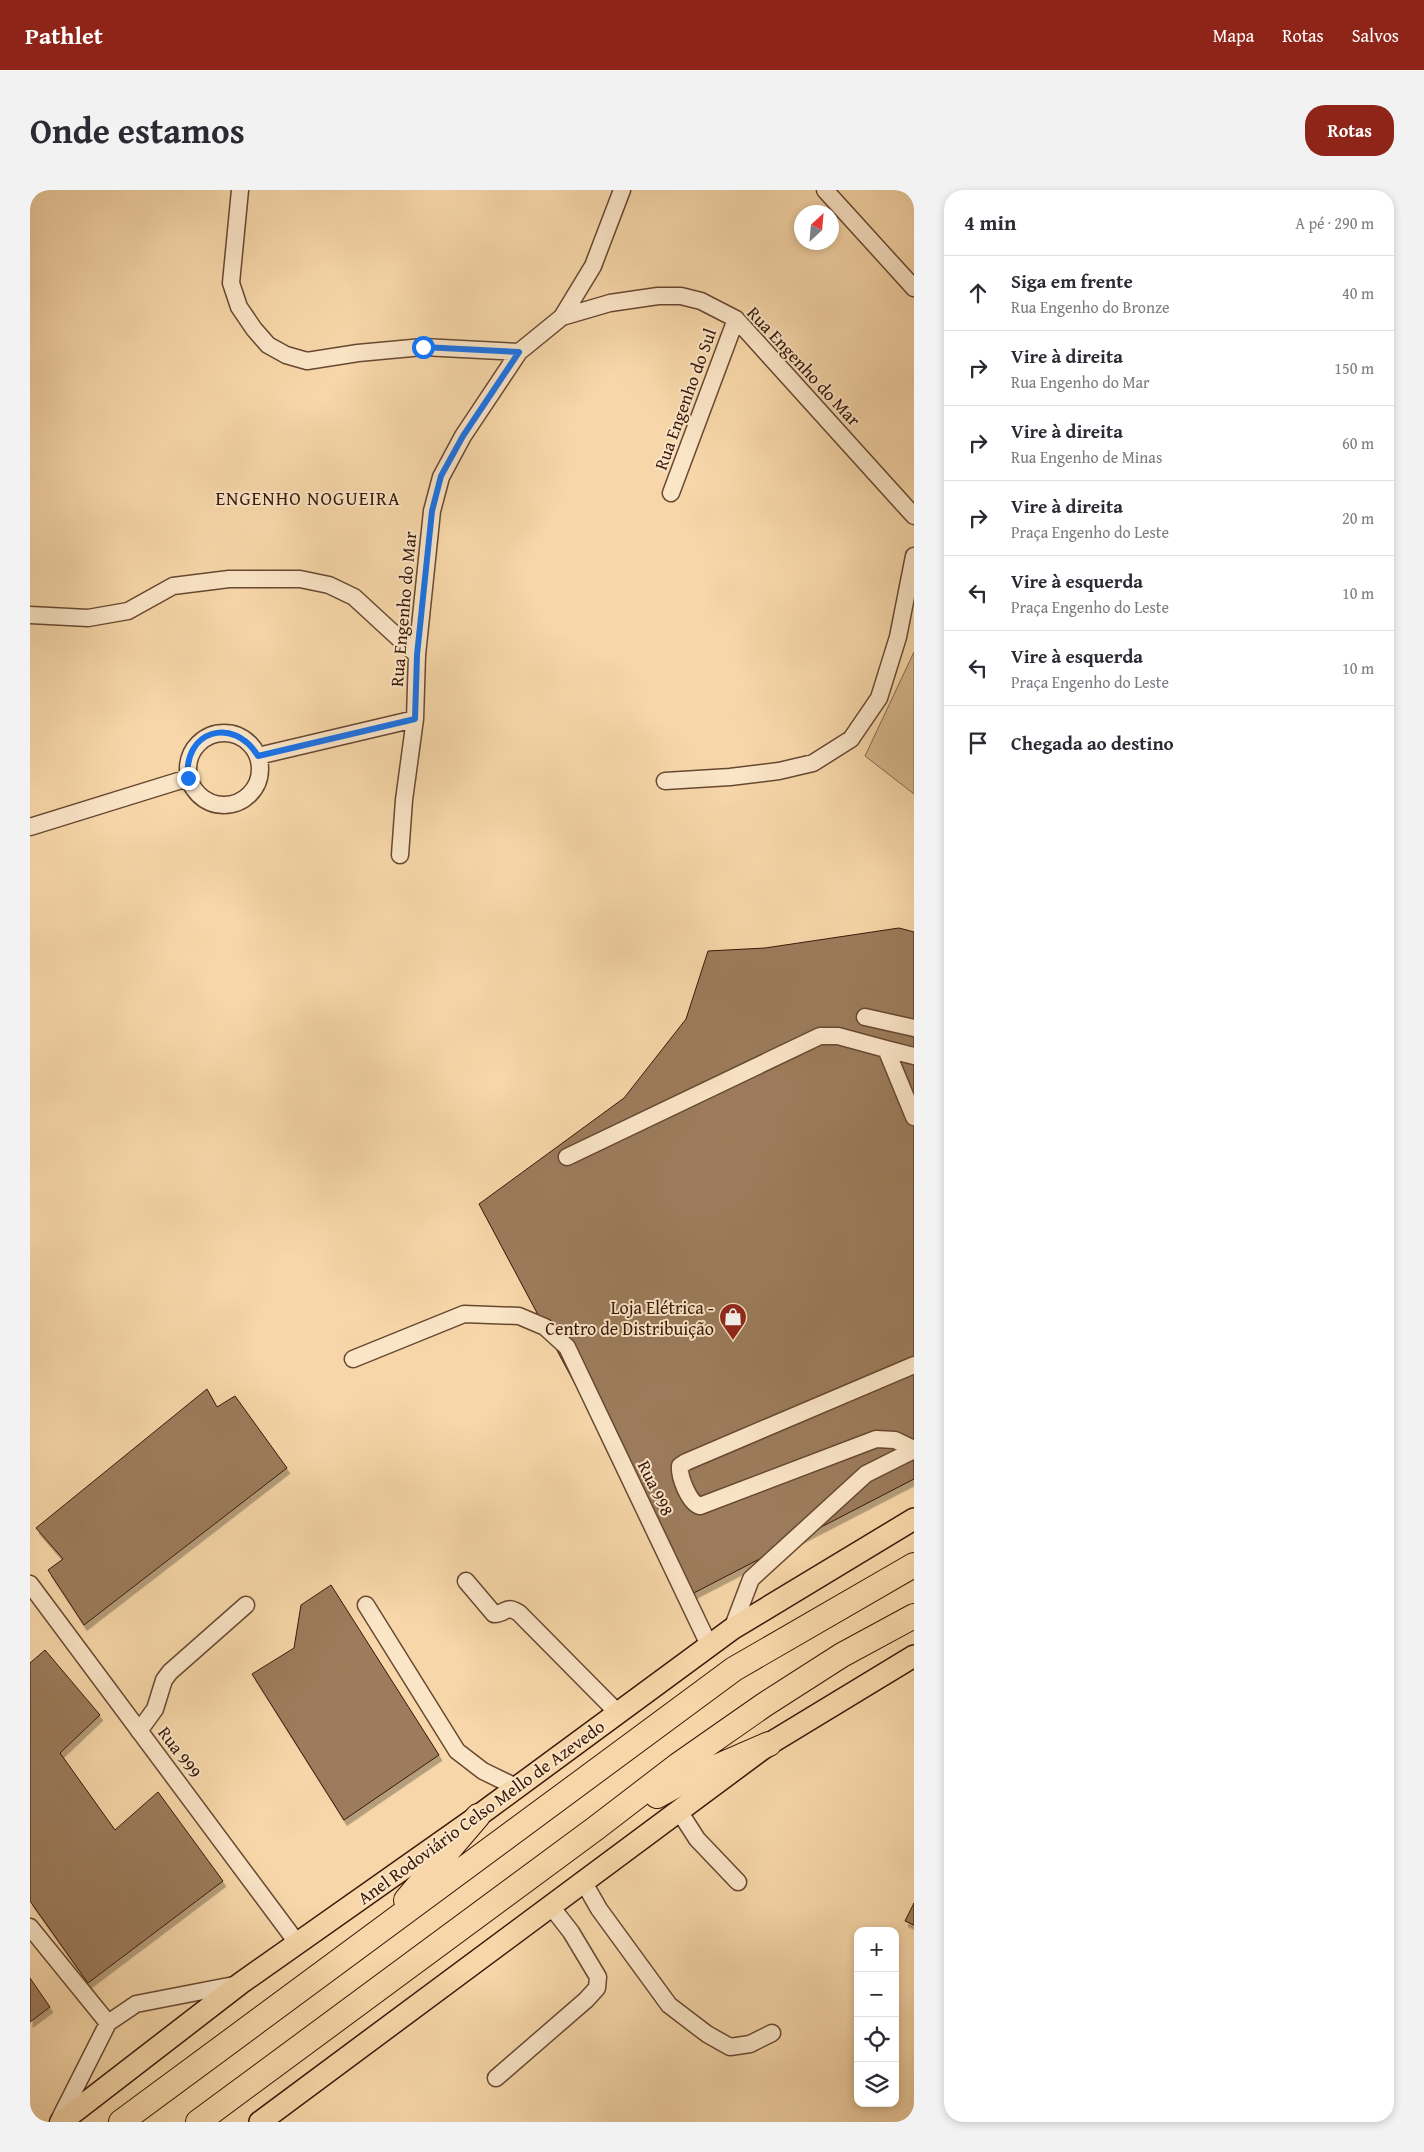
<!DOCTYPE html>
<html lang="pt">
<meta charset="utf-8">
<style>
body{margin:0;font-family:"Gentium Book Plus",serif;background:#f2f2f3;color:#2b2b33}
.controls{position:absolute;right:15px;bottom:15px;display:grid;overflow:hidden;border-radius:10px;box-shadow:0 2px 8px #0003}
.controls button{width:45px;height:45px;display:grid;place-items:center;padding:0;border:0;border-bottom:1px solid #e1e1e2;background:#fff;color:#2b2b33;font:25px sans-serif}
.compass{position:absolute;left:764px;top:15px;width:45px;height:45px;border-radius:50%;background:#fff;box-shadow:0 2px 8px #0003;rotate:26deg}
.stop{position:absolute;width:15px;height:15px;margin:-11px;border:4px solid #1a73e8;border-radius:50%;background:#fff}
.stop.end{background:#1a73e8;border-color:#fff;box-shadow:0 1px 5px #0008}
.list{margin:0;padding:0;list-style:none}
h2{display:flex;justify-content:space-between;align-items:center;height:65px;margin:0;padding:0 20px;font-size:21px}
h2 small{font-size:16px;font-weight:400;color:#7c7c81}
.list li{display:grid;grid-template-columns:32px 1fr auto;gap:15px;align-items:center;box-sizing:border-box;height:75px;padding:0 20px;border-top:1px solid #e1e1e2}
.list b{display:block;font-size:19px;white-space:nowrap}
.list p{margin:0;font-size:16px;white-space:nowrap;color:#7c7c81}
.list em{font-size:16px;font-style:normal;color:#7c7c81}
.icon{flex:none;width:28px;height:28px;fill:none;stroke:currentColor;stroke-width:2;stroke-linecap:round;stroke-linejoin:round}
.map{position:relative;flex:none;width:884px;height:1932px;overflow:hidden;border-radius:20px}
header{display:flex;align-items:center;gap:30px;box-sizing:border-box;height:70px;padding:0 25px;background:#8f2418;color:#fff}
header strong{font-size:24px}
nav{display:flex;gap:28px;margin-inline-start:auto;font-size:18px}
.intro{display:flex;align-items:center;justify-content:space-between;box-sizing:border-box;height:120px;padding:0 30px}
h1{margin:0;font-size:35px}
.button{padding:12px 22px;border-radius:20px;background:#8f2418;color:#fff;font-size:18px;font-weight:700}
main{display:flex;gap:30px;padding:0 30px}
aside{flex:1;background:#fff;border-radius:20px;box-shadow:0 2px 8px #0003}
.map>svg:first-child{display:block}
</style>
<header>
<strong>Pathlet</strong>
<nav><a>Mapa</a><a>Rotas</a><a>Salvos</a></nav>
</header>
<div class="intro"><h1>Onde estamos</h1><a class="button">Rotas</a></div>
<main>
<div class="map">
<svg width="884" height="1932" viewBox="0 0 884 1932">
<defs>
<filter id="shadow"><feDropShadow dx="3" dy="5.5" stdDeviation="0" flood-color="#0004"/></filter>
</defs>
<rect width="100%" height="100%" fill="#f7d7a9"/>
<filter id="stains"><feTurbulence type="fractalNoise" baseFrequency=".004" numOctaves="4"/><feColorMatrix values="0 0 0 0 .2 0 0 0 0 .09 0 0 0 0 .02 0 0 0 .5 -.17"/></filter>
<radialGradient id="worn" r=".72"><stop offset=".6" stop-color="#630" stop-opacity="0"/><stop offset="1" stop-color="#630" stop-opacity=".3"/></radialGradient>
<!-- green -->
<path fill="#d7b78e" stroke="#88684c" d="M884,462V604L835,566Z"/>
<!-- building -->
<path fill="#9c7b5c" stroke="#391809" filter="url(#shadow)" d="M869,738L884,742V1289L658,1406L449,1014L594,908L656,829L678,761L735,758Z
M177,1199L187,1217L205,1206L257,1278L54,1435L18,1380L33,1369L6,1338Z
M301,1395L409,1565L314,1630L222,1484L264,1458L271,1415Z
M15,1460L70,1525L30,1563L85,1640L128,1602L193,1691L58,1793L0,1711V1473Z
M884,1713V1735L875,1731Z
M0,1788L20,1817L0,1832Z"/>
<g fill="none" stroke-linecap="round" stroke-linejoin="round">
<defs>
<path id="minor" d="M210,0L201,93L209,117L224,139L238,155L256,165L277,171L328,163L393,157L489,162
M795,0L884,98
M532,127L563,76L592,0
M641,303L706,129
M0,425L58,428L98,421L143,396L199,389H270L299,395L324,407L387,465
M158 579a36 36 0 1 1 72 0a36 36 0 1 1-72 0Z
M228,566L385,529
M635,591L700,587L749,581L783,573L821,549L849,508L868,447L884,366
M0,637L158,588
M370,665L374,610L385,529L387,465L402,321L411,287L433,246L489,162L532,127L580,113L628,106H651L671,111L706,129L884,326
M835,827L884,838
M884,866L856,859L884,927
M537,967L790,846H808L856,859
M323,1169L434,1124L489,1126L515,1137L537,1157L679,1455
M884,1175L656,1272L650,1276C649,1287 659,1313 670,1316L846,1249L865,1250L884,1259
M436,1391L464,1424C477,1424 475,1414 489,1423L588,1523
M0,1394L268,1754
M336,1415L427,1561L453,1581L486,1597
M702,1439L721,1389L836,1284L884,1260
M109,1541L125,1519L134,1490L140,1482L216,1415
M649,1621L667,1649L708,1692
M553,1691L569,1719L639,1815L677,1844L700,1857L720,1854L742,1843
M0,1737L78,1833
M466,1888L556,1810L567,1798L568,1787L541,1742L520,1715
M28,1932L78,1833L106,1814L209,1794"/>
<path id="major" d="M31,1932L211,1793L448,1626L702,1439L884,1329
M230,1932L739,1554L884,1466"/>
<path id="highway" d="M627,1606L656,1590L739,1554
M376,1710L448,1626
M91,1932L704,1479L884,1375
M168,1932L566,1638L648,1575L734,1515L812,1465L884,1426"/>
</defs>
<!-- minor casing -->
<use href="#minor" stroke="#684831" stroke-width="19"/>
<!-- major casing -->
<use href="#major" stroke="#391809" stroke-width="24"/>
<!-- highway casing -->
<use href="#highway" stroke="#391809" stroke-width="26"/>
<!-- minor -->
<use href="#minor" stroke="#fae5c7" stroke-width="16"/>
<!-- major -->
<use href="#major" stroke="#f7d7a9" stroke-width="21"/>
<!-- highway -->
<use href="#highway" stroke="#f7d7a9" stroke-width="24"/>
</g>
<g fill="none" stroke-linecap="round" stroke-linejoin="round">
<!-- route -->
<path stroke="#1a73e8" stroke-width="6" d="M158,588C153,541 203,525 228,566L385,529L387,465L402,321L411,286L433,246L489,162L393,157"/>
</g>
<!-- icons -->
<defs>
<symbol id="shop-pin" viewBox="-11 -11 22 30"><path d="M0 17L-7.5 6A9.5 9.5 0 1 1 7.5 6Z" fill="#8f2418" stroke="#fae5c7"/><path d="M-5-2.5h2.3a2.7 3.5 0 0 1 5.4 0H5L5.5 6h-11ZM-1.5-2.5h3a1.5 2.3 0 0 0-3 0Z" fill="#fff"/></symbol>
</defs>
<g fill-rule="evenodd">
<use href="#shop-pin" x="687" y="1111" width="32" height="43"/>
</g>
<g text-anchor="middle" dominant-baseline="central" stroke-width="4" stroke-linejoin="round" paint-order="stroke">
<!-- street labels -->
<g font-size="18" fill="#391809" stroke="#fae5c7">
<text transform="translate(774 176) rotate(47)">Rua Engenho do Mar</text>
<text transform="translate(655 209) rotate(-70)">Rua Engenho do Sul</text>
<text transform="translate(373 419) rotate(-85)">Rua Engenho do Mar</text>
<text transform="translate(626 1298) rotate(64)">Rua 998</text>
<text transform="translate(150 1562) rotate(53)">Rua 999</text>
<text transform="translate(451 1622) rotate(-36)">Anel Rodoviário Celso Mello de Azevedo</text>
</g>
<!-- poi labels -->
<g font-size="18" fill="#391809" stroke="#fae5c7" text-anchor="end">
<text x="684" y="1117">Loja Elétrica -<tspan x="684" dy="21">Centro de Distribuição</tspan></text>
</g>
<!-- neighbourhood labels -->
<g font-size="19" letter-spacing="1" fill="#391809" stroke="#fae5c7">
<text x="278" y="308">ENGENHO NOGUEIRA</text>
</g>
</g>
<rect width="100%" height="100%" filter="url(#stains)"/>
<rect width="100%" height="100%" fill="url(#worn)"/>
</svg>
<div class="controls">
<button>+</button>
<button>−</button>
<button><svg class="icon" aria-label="locate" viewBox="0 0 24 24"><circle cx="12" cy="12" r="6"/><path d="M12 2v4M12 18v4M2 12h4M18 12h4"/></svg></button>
<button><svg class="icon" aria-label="layers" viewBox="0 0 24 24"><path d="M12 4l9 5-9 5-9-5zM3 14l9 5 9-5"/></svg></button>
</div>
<svg class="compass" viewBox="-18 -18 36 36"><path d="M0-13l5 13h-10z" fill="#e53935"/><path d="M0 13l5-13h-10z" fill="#7c7c81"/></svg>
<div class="stop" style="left:393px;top:157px"></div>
<div class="stop end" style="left:158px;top:588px"></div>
</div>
<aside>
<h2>4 min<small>A pé · 290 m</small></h2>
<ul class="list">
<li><svg class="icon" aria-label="ahead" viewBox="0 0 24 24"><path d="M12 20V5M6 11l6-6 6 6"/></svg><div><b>Siga em frente</b><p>Rua Engenho do Bronze</p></div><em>40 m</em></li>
<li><svg class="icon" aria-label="right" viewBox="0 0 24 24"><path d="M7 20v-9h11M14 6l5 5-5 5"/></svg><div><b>Vire à direita</b><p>Rua Engenho do Mar</p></div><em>150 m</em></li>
<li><svg class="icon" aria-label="right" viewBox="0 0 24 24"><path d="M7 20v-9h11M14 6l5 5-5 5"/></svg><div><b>Vire à direita</b><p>Rua Engenho de Minas</p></div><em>60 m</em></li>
<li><svg class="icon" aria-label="right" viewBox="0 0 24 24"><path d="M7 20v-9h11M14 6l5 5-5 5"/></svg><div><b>Vire à direita</b><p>Praça Engenho do Leste</p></div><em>20 m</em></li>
<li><svg class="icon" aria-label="left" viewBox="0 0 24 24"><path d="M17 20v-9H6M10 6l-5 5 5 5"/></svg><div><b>Vire à esquerda</b><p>Praça Engenho do Leste</p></div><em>10 m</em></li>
<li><svg class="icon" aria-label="left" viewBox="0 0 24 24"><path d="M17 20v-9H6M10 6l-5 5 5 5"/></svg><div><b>Vire à esquerda</b><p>Praça Engenho do Leste</p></div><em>10 m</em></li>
<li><svg class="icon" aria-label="arrive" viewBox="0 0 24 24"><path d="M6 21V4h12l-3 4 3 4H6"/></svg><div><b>Chegada ao destino</b></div></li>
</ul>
</aside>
</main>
